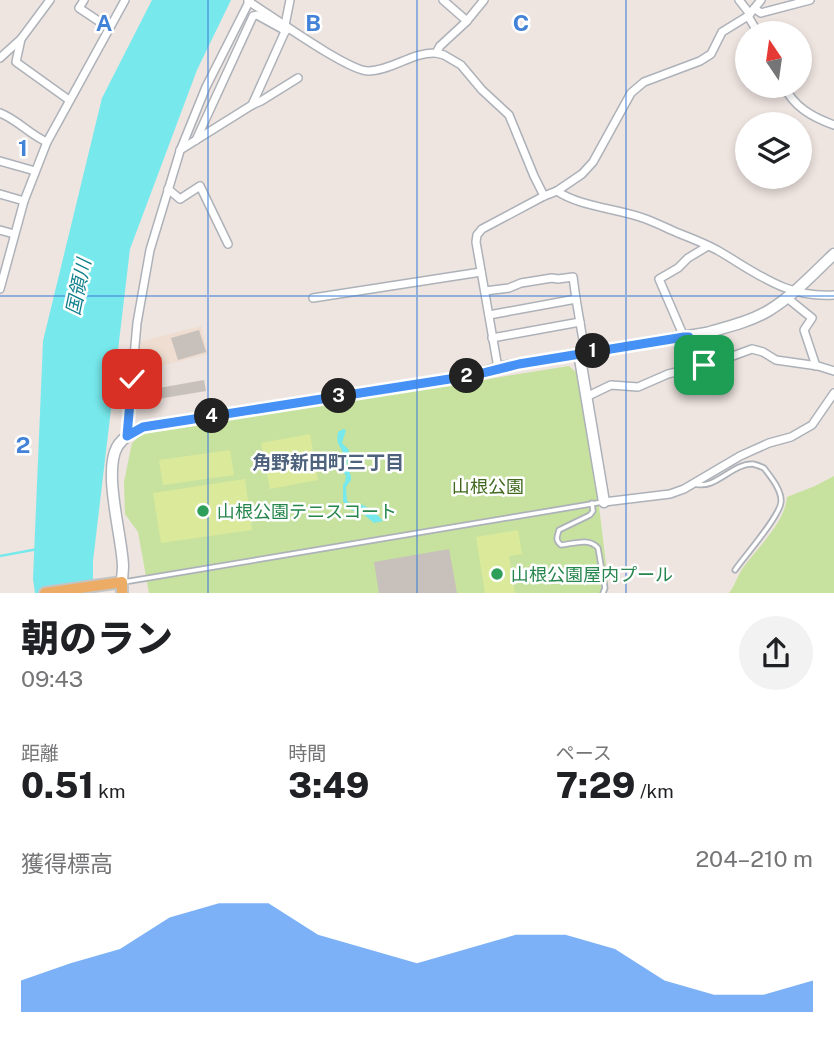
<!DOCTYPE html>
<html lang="ja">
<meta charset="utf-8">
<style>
:root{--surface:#fff;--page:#f2f2f2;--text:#202124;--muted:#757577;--accent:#4691f5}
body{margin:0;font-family:"Public Sans","Noto Sans JP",sans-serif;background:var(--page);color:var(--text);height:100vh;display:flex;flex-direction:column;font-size:26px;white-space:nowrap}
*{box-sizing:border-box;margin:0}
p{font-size:23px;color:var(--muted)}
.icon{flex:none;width:38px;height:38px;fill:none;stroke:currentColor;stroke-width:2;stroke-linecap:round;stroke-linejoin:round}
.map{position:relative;height:593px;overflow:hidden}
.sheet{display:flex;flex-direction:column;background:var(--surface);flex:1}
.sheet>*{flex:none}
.needle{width:46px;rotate:347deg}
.fabs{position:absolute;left:735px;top:21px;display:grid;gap:14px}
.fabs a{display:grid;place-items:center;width:77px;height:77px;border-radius:50%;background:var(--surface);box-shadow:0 4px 10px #0003;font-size:35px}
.pin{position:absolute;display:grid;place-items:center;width:60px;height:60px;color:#fff;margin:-30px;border-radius:14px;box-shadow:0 4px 10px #0006}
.km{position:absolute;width:35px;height:35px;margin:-18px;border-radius:50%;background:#222;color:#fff;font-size:19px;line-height:35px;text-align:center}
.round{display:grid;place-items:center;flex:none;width:74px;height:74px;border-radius:37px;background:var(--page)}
.headline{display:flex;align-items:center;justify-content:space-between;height:119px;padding:0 21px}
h1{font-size:38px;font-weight:800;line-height:52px}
.stats{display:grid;grid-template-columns:repeat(3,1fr);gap:10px;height:119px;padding:7px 21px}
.stats div{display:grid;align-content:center}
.stats b{font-size:35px;font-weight:800}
.stats small{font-size:19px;font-weight:400}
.stats p{font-size:19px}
.chart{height:196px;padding:14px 21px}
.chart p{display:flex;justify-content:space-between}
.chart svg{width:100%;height:126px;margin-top:7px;fill:var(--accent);opacity:.7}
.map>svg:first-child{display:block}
.education{fill:#eeddd0}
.green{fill:#c6e29e}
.pitch{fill:#dbe99b}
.water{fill:#77e9ec}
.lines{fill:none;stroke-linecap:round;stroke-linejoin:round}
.stream{stroke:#77e9ec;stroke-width:2.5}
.building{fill:#c7c0bb}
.lane-casing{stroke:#adb2b9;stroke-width:7}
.street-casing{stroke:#adb2b9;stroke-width:10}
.secondary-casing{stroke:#adb2b9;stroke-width:13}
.primary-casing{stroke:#c4c4c4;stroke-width:14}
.lane{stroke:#fff;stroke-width:3.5}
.street{stroke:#fff;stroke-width:7}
.secondary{stroke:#fff;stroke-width:10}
.primary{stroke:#edac65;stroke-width:10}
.route-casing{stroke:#fff;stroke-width:14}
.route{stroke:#4691f5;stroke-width:9}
.grid{fill:none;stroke:#4282d7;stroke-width:2;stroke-opacity:0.55}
.leisure-dot{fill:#2e9e5b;stroke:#fff;stroke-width:2.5}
.labels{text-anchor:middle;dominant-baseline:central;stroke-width:5;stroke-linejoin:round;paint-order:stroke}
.park-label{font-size:18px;fill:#40691d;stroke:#fff}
.leisure-label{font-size:18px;fill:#27864d;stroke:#fff;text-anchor:start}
.water-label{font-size:19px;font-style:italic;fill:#12828e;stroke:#fff}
.neighbourhood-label{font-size:19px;font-weight:bold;fill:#4e627d;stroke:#fff}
.grid-label{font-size:23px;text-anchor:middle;font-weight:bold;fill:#4282d7;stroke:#fff;stroke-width:5;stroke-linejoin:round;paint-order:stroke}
</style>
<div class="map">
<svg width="834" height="593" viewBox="0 0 834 593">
<rect width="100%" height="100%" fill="#eee4e0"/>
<!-- education -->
<path class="education" d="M201,326l7,28 -71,18 1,-7h-3l4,-23z"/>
<!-- green -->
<g class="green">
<path d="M569,366l9,8 21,132 9,75 -1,12h-458l-11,-61 -13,-18 -1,-32 8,-39 10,-9z"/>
<path d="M834,476v117h-105c6,-7 8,-17 14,-25 14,-20 42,-45 44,-71l28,-11z"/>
</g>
<!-- pitch -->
<g class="pitch">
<path d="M310,434l8,46 -48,9 -9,-46z"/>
<path d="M230,450l4,25 -71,10 -4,-25z"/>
<path d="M245,479l7,51 -91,13 -8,-50z"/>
<path d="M518,530l4,24 -13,2 6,37h-30l-9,-56z"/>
</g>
<!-- water -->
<g class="water">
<path d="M152,0h79l-34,70 -67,179 -37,312v32h-58l-2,-14 10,-238 59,-243z"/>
<path d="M343,429l3,1 -4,13 7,7 -2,15 4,11v4l-5,7 1,14 3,2c14,-1 24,8 33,18l-9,2 -12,-10 -11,-3 1,-3 -9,-5v-17l2,-3 1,-6 -7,-10 4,-13c-4,-11 -7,-7 -5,-21z"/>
</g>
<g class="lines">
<!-- stream -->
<path class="stream" d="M0,556l38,-7"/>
</g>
<!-- building -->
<g class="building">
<path d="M199,330l7,22 -28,8 -7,-22z"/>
<path d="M204,380l2,11 -60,10 -2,-9 4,-2z"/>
<path d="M449,549l8,44h-78l-5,-31z"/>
</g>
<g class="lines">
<!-- lane casing -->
<g class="lane-casing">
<g id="lane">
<path d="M695,484c21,6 37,-21 58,-20 4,1 7,2 11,4 6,8 18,22 17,34 -1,14 -37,55 -46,68"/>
<path d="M592,503l1,8 -3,4 -31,15c-2,7 -4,10 2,15 12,-1 28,-8 37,3l7,40 -2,5"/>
<path d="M124,582l479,-80"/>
</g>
</g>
<!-- street casing -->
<g class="street-casing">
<g id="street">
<path d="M84,0l-5,8 30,20"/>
<path d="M443,0l24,21"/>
<path d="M739,0l11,14"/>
<path d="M248,1c21,13 101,71 121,70 24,-1 43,-19 67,-18l4,-7 26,-24 18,-22"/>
<path d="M755,9l6,4 49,-13"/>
<path d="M748,16l10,17"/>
<path d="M285,25l5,-25"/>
<path d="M21,39l-5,23 53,38"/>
<path d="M436,53l8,2 17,10 21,25 27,25 25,61 10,20"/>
<path d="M0,58l21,-19 29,-39"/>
<path d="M784,86c10,21 28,31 50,39"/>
<path d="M252,105l9,-4 37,-23"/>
<path d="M0,113c18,7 30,22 47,29"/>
<path d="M196,140l57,-124 4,-1 29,16"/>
<path d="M180,150l72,-45 35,-78"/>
<path d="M0,161l35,10"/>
<path d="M168,189l12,10 20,-13 28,58"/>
<path d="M557,191l25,-17 11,-12 38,-69 13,-11 56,-21 11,-7 11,-22 26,-16 13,-16"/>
<path d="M0,194l24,7"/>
<path d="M0,230l14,4"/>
<path d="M0,289l24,-88 23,-59 78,-142"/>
<path d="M485,291l24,-3 12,-5 31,-5 6,1 15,-2 3,22"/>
<path d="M786,297l26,21 -8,12 12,36"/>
<path d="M313,298l168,-26"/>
<path d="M489,315l87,-16 9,53"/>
<path d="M684,337l-25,-58 19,-11 10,-10 20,-12"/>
<path d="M492,338l88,-16"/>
<path d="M704,365h4l44,-16 11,3 13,8 42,6 16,5"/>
<path d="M498,368l-22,-126 1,-7 5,-6 62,-33 13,-5c21,15 61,18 86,27 12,4 23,10 35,15 13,5 26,10 39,17 40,23 68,48 117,45"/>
<path d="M586,397l25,-12 27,2 30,-13 36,-9 -15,-28"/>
<path d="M127,436l10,-113 13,-73 30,-99 26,-64 44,-87"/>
<path d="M604,502l66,-8 14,-5 56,-33 29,-13 22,-6 21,-12 22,-32"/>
</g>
</g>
<!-- secondary casing -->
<g class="secondary-casing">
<g id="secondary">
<path d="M579,353l25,149"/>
<path d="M122,582c0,-5 1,-11 1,-16 -1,-30 -20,-93 -6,-119 6,-10 16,-15 26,-20l332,-52 23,-7 21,-4 187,-31c21,-6 43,-11 62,-22 25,-15 45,-37 66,-57"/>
</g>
</g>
<!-- primary casing -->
<g class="primary-casing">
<path id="primary" d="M45,593l77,-11v11"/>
</g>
<!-- lane -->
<use href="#lane" class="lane"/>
<!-- street -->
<use href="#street" class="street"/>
<!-- secondary -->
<use href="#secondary" class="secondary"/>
<!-- primary -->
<use href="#primary" class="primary"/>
</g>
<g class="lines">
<!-- route casing -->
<g class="route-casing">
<path id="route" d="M132,379l-5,57 16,-9 332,-52 44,-11 165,-27h5l15,28"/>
</g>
<!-- route -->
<use href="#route" class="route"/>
</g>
<!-- grid -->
<path class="grid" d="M208,0v593M417,0v593M626,0v593M0,296h834"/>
<!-- markers -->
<g class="leisure-dot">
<circle cx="203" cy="511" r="7"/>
<circle cx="497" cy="574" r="7"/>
</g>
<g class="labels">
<!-- park labels -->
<g class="park-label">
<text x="488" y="486">山根公園</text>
</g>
<!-- leisure labels -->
<g class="leisure-label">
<text x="217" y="511">山根公園テニスコート</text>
<text x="511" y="574">山根公園屋内プール</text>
</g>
<!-- water labels -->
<g class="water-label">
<text transform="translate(78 287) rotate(-78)">国領川</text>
</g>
<!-- neighbourhood labels -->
<g class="neighbourhood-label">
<text x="328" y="462">角野新田町三丁目</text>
</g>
</g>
<g class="grid-label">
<text x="104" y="31">A</text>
<text x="313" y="31">B</text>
<text x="521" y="31">C</text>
<text x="23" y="156">1</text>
<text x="23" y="453">2</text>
</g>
</svg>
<div class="fabs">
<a><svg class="needle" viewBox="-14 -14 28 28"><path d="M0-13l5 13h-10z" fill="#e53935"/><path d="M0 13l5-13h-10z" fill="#757577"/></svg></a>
<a><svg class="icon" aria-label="layers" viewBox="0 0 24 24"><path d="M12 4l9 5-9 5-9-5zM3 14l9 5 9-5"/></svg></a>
</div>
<div class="pin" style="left:704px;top:365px;background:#1e9e55"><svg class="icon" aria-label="arrive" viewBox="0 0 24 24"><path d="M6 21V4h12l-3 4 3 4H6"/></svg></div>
<div class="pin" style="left:132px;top:379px;background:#d93025"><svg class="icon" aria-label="check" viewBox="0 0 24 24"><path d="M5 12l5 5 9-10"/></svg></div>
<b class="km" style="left:593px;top:351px">1</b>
<b class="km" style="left:467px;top:376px">2</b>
<b class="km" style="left:339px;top:396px">3</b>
<b class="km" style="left:212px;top:416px">4</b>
</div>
<section class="sheet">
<div class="headline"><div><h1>朝のラン</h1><p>09:43</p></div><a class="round"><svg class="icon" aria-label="share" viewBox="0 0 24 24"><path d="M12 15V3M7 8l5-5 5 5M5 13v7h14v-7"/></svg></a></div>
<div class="stats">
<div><p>距離</p><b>0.51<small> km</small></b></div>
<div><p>時間</p><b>3:49</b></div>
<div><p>ペース</p><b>7:29<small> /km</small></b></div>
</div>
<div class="chart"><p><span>獲得標高</span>204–210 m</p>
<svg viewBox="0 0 160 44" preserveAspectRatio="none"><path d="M0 44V33L10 27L20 22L30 11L40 6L50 6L60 17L70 22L80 27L90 22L100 17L110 17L120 22L130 33L140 38L150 38L160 33V44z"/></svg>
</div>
</section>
